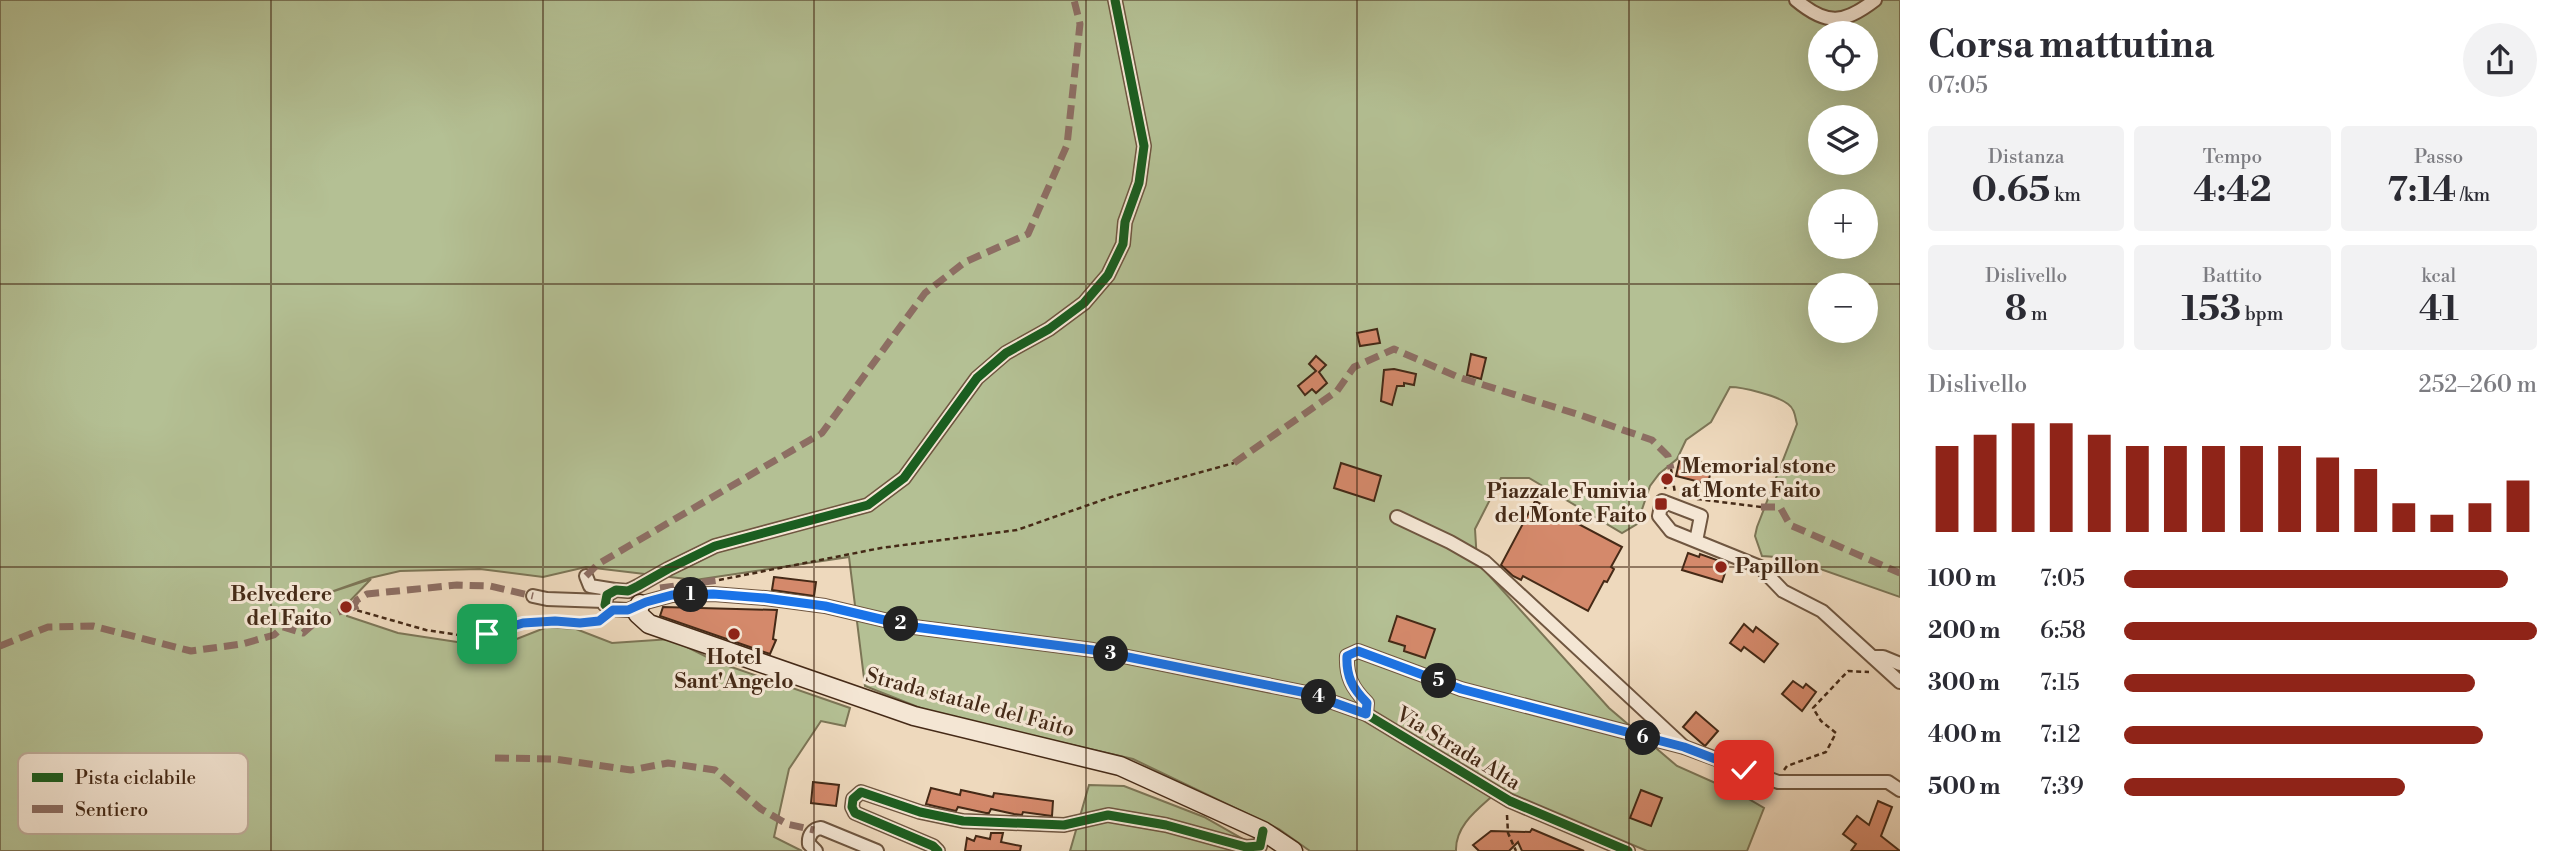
<!DOCTYPE html>
<html lang="it">
<meta charset="utf-8">
<style>
:root{--surface:#fff;--page:#f2f2f3;--text:#2b2b33;--muted:#7c7c81;--accent:#8f2418}
body{margin:0;font-family:"Libre Bodoni",serif;background:var(--page);color:var(--text);height:100vh;display:flex;flex-direction:column;font-size:26px;white-space:nowrap}
*{box-sizing:border-box;margin:0}
p{font-size:23px;color:var(--muted)}
.icon{flex:none;width:38px;height:38px;fill:none;stroke:currentColor;stroke-width:2;stroke-linecap:round;stroke-linejoin:round}
.map{position:relative;flex:1;overflow:hidden}
.side{display:flex;flex-direction:column;background:var(--surface);width:665px}
.side>*{flex:none}
.fabs{position:absolute;left:1808px;top:21px;display:grid;gap:14px}
.fabs a{display:grid;place-items:center;width:70px;height:70px;border-radius:50%;background:var(--surface);box-shadow:0 7px 28px #0002;font-size:35px}
.pin{position:absolute;display:grid;place-items:center;width:60px;height:60px;color:#fff;margin:-30px;border-radius:14px;box-shadow:0 4px 10px #0006}
.km{position:absolute;width:35px;height:35px;margin:-18px;border-radius:50%;background:#222;color:#fff;font-size:19px;line-height:35px;text-align:center}
.round{display:grid;place-items:center;flex:none;width:74px;height:74px;border-radius:37px;background:var(--page)}
.summary{display:flex;align-items:center;justify-content:space-between;height:119px;padding:0 28px}
h1{font-size:38px;font-weight:800;line-height:52px}
.metrics{display:grid;grid-template-columns:repeat(3,1fr);gap:10px;height:119px;padding:7px 28px}
.metrics div{display:grid;align-content:center;border-radius:7px;background:var(--page);text-align:center}
.metrics b{font-size:35px;font-weight:800}
.metrics small{font-size:19px;font-weight:400}
.metrics p{font-size:19px}
.chart{height:196px;padding:14px 28px}
.chart p{display:flex;justify-content:space-between}
.chart svg{width:100%;height:126px;margin-top:7px;stroke:var(--accent);stroke-width:6}
ul{padding:0 28px;list-style:none;font-size:23px}
li{display:grid;grid-template-columns:112px 84px 1fr;align-items:center;height:52px}
li i{height:18px;border-radius:9px;background:var(--accent)}
main{display:flex;flex:1;min-height:0}
.map>svg:first-child{display:block}
.green{fill:#b4c094;stroke:#7c7556;stroke-width:2;fill-rule:evenodd}
.building{fill:#d4896b;stroke:#452a17;stroke-width:2}
.lines{fill:none;stroke-linecap:round;stroke-linejoin:round}
.street-casing{stroke:#6f5640;stroke-width:16}
.secondary-casing{stroke:#452a17;stroke-width:21}
.path{stroke:#452a17;stroke-width:2.5;stroke-dasharray:5 3.5;stroke-linecap:butt}
.street{stroke:#f4e6d4;stroke-width:12}
.secondary{stroke:#f4e6d4;stroke-width:18}
.quiet{stroke:#8d6e63;stroke-width:7;stroke-dasharray:14 7;stroke-linecap:butt}
.cycleway-casing{stroke:#f4e6d4;stroke-width:13}
.cycleway{stroke:#1b5e20;stroke-width:9}
.route-casing{stroke:#fff;stroke-width:14}
.route{stroke:#1a73e8;stroke-width:9}
.grid{fill:none;stroke:#452a17;stroke-width:2;stroke-opacity:0.55}
.poi-dot{fill:#8f2418;stroke:#f4e6d4;stroke-width:2.5}
.labels{text-anchor:middle;dominant-baseline:central;stroke-width:6;stroke-linejoin:round;paint-order:stroke}
.poi-label{font-size:21px;font-weight:bold;fill:#452a17;stroke:#f4e6d4;text-anchor:start}
.street-label{font-size:21px;fill:#452a17;stroke:#f4e6d4}
.key{fill:#f4e6d4;stroke:#c0ae9b;stroke-width:2}
.key-label{font-size:19px;fill:#452a17}
</style>
<main>
<div class="map">
<svg width="1900" height="851" viewBox="0 0 1900 851">
<rect width="100%" height="100%" fill="#eed9bd"/>
<filter id="stains"><feTurbulence type="fractalNoise" baseFrequency=".00286" numOctaves="4"/><feColorMatrix values="0 0 0 0 .2 0 0 0 0 .09 0 0 0 0 .02 0 0 0 .5 -.17"/></filter>
<radialGradient id="worn" r=".72"><stop offset=".6" stop-color="#630" stop-opacity="0"/><stop offset="1" stop-color="#630" stop-opacity=".3"/></radialGradient>
<!-- green -->
<g class="green">
<path d="M0,0h1900v597l-111,-39 -27,-2 -7,-20 2,-9 40,-103c-2,-7 -2,-15 -9,-20 -10,-8 -45,-17 -58,-17l-19,35 -25,18 -9,19 -18,15 -9,12 -13,38 -15,9 -93,-55h-28l-26,51 2,33 132,146 68,58 63,28 24,14 -17,43h-100l-144,-61 -5,1c-18,17 -43,33 -42,60h-146l-31,-22 -146,-70 -200,-46 -68,-27 -16,-129 -154,23 -109,-13 -43,10 -63,-8 -80,2 -30,7 -42,15 43,-14 -23,24 -1,13 51,17 92,14 9,-1 48,-19 29,2 36,14 59,-4 46,23 133,46 -5,18 -24,-5 -32,48 -15,68 28,14h-802zM1820,33h46v46h-46zM1820,117h46v46h-46zM1820,201h46v46h-46zM1820,285h46v46h-46z"/>
<path d="M1089,785l35,1 80,31 60,34h-194z"/>
</g>
<!-- building -->
<g class="building">
<path d="M1377,329l3,14 -20,3 -3,-13z"/>
<path d="M1471,354l15,4 -5,21 -14,-4z"/>
<path d="M1316,356l10,9 -7,7 8,11 -11,10 -4,-4 -7,6 -7,-9 18,-15 -7,-7z"/>
<path d="M1394,369l22,5 -2,11 -10,-2v3h-7l-5,19 -11,-4 3,-31z"/>
<path d="M1680,458l32,7 -4,19 -32,-8z"/>
<path d="M1341,463l40,13 -7,25 -40,-13z"/>
<path d="M1535,501l87,46 -11,20 3,2 -7,13 -3,-1 -16,30 -65,-35 -2,4 -8,-4 -12,-11z"/>
<path d="M1688,553l11,4 1,-3 28,10 -6,18 -40,-12z"/>
<path d="M774,577l42,5 -2,14 -42,-6z"/>
<path d="M663,607l114,3 -4,29 3,1 -6,14 -110,-38z"/>
<path d="M1397,616l38,13 -10,29 -21,-7 1,-5 -16,-5z"/>
<path d="M1744,624l9,8 3,-5 22,17 -14,18 -20,-15 -3,4 -11,-8z"/>
<path d="M1793,681l10,7 3,-4 10,8 -14,19 -20,-17z"/>
<path d="M1696,712l22,19 -13,15 -22,-19z"/>
<path d="M813,782l26,3 -3,21 -25,-3z"/>
<path d="M931,788l29,7 1,-5 32,7 1,-4 59,8 -1,15 -29,-4 -1,3 -8,-1 -23,-5 -2,4h-3l-28,-6 -2,4 -22,-5 -8,-2z"/>
<path d="M1641,790l21,8 -11,28 -21,-8z"/>
<path d="M1878,801l14,6 -11,29 19,15h-49l5,-7 -13,-10 14,-18 12,9z"/>
<path d="M1532,829l52,22h-62l-4,-9 -9,9h-30l-6,-6 18,-14 39,1z"/>
<path d="M991,833h12l-2,9 20,4 -1,5h-55l2,-13 7,3 2,-5 14,3z"/>
</g>
<g class="lines">
<!-- street casing -->
<g class="street-casing">
<g id="street">
<path d="M1115,0l29,146 -5,37 -14,39 -2,22 -15,31 -24,28 -35,26 -43,24 -29,25 -73,100 -36,27 -153,41 -47,23 -30,17 -10,5 -12,-1 -9,5 -2,10 5,4 18,1 18,-8 26,-7 41,-1 52,4 60,8 89,21 179,23 214,43 59,21 144,87 118,50"/>
<path d="M1796,0c31,26 48,24 79,0"/>
<path d="M1397,517l53,25 35,20 199,185"/>
<path d="M1696,541l5,-25 -39,-15 -3,15 12,15 89,36 23,24 39,20 78,71"/>
<path d="M586,576l4,10 25,4"/>
<path d="M533,596l14,3 57,2"/>
<path d="M1873,657h10l17,7"/>
<path d="M1366,714l1,-11c-15,-15 -21,-27 -20,-47l11,-5 103,38 223,58 94,35h110l12,8"/>
<path d="M816,851l-7,-7c-1,-9 4,-15 12,-16l56,23"/>
<path d="M938,851l-5,-5 -78,-33 -3,-6 1,-8 8,-7 59,20 43,9 101,4 44,-10 58,10 80,22 14,-1 3,-15"/>
</g>
</g>
<!-- secondary casing -->
<g class="secondary-casing">
<path id="secondary" d="M640,604l-2,10 11,10 265,92 206,50 143,65 30,20"/>
</g>
<!-- path -->
<g class="path">
<path d="M1671,469l4,24"/>
<path d="M1665,489l5,-17"/>
<path d="M1697,499l64,8"/>
<path d="M719,580l162,-32 136,-18 97,-34 120,-33"/>
<path d="M349,608l77,22 39,6 22,-2 36,-11 32,-2 25,2 22,-5"/>
<path d="M1784,770l3,-4 39,-14 10,-19 -15,-12 -8,-13 35,-37 21,1"/>
<path d="M1507,815l1,18 8,18"/>
</g>
<!-- street -->
<use href="#street" class="street"/>
<!-- secondary -->
<use href="#secondary" class="secondary"/>
<!-- quiet -->
<g class="quiet">
<path d="M1234,463l103,-72 17,-24 40,-18 64,28 122,38 72,25 16,16 3,13"/>
<path d="M1761,507h19l10,18 110,48"/>
<path d="M586,576l12,-12 224,-131 103,-140 40,-31 63,-28 39,-89 13,-121 -6,-24"/>
<path d="M660,588l59,-8"/>
<path d="M356,610l-2,-5 3,-5 10,-6 90,-9 33,1 43,10"/>
<path d="M0,646l48,-19 45,-1 98,25 51,-7 32,-9 9,-8 20,6 15,-13 31,-12"/>
<path d="M495,758l60,1 76,11 37,-7 47,7 46,39 26,15 27,6"/>
</g>
<!-- cycleway casing -->
<g class="cycleway-casing">
<g id="cycleway">
<path d="M1115,0l29,146 -5,37 -14,39 -2,22 -15,31 -24,28 -35,26 -43,24 -29,25 -73,100 -36,27 -153,41 -47,23 -30,17 -10,5 -12,-1 -9,5 -2,10 5,4 18,1 18,-8 26,-7 41,-1 52,4 60,8 89,21 179,23 214,43 59,21 144,87 118,50"/>
<path d="M938,851l-5,-5 -78,-33 -3,-6 1,-8 8,-7 59,20 43,9 101,4 44,-10 58,10 80,22 14,-1 3,-15"/>
</g>
</g>
<!-- cycleway -->
<use href="#cycleway" class="cycleway"/>
</g>
<g class="lines">
<!-- route casing -->
<g class="route-casing">
<path id="route" d="M487,634l36,-11 32,-2 25,2 19,-2 14,-11h15l18,-8 26,-7 41,-1 52,4 60,8 89,21 179,23 214,43 59,21 1,-11c-15,-15 -21,-27 -20,-47l11,-5 103,38 223,58 60,23"/>
</g>
<!-- route -->
<use href="#route" class="route"/>
</g>
<!-- grid -->
<path class="grid" d="M271,0v851M543,0v851M814,0v851M1086,0v851M1357,0v851M1629,0v851M0,284h1900M0,567h1900"/>
<!-- markers -->
<g class="poi-dot">
<circle cx="1667" cy="479" r="7"/>
<rect x="1654" y="497" width="14" height="14" rx="3.5"/>
<circle cx="1721" cy="567" r="7"/>
<circle cx="346" cy="607" r="7"/>
<circle cx="734" cy="634" r="7"/>
</g>
<g class="labels">
<!-- poi labels -->
<g class="poi-label">
<text x="1681" y="467">Memorial stone<tspan x="1681" dy="24">at Monte Faito</tspan></text>
<text x="1647" y="492" text-anchor="end">Piazzale Funivia<tspan x="1647" dy="24">del Monte Faito</tspan></text>
<text x="1735" y="567">Papillon</text>
<text x="332" y="595" text-anchor="end">Belvedere<tspan x="332" dy="24">del Faito</tspan></text>
<text x="734" y="658" text-anchor="middle">Hotel<tspan x="734" dy="24">Sant'Angelo</tspan></text>
</g>
<!-- street labels -->
<g class="street-label">
<text transform="translate(970 703) rotate(15)">Strada statale del Faito</text>
<text transform="translate(1458 749) rotate(31)">Via Strada Alta</text>
</g>
</g>
<!-- legend -->
<rect x="18" y="753" width="230" height="81" rx="10" class="key"/>
<rect x="32" y="773" width="31" height="9" fill="#1b5e20"/>
<rect x="32" y="805" width="31" height="8" fill="#8d6e63"/>
<g class="key-label">
<text x="75" y="784">Pista ciclabile</text>
<text x="75" y="816">Sentiero</text>
</g>
<rect width="100%" height="100%" filter="url(#stains)"/>
<rect width="100%" height="100%" fill="url(#worn)"/>
</svg>
<div class="fabs">
<a><svg class="icon" aria-label="locate" viewBox="0 0 24 24"><circle cx="12" cy="12" r="6"/><path d="M12 2v4M12 18v4M2 12h4M18 12h4"/></svg></a>
<a><svg class="icon" aria-label="layers" viewBox="0 0 24 24"><path d="M12 4l9 5-9 5-9-5zM3 14l9 5 9-5"/></svg></a>
<a>+</a>
<a>−</a>
</div>
<div class="pin" style="left:487px;top:634px;background:#1e9e55"><svg class="icon" aria-label="arrive" viewBox="0 0 24 24"><path d="M6 21V4h12l-3 4 3 4H6"/></svg></div>
<div class="pin" style="left:1744px;top:770px;background:#d93025"><svg class="icon" aria-label="check" viewBox="0 0 24 24"><path d="M5 12l5 5 9-10"/></svg></div>
<b class="km" style="left:691px;top:595px">1</b>
<b class="km" style="left:901px;top:624px">2</b>
<b class="km" style="left:1111px;top:654px">3</b>
<b class="km" style="left:1319px;top:697px">4</b>
<b class="km" style="left:1439px;top:681px">5</b>
<b class="km" style="left:1643px;top:738px">6</b>
</div>
<section class="side">
<div class="summary"><div><h1>Corsa mattutina</h1><p>07:05</p></div><a class="round"><svg class="icon" aria-label="share" viewBox="0 0 24 24"><path d="M12 15V3M7 8l5-5 5 5M5 13v7h14v-7"/></svg></a></div>
<div class="metrics">
<div><p>Distanza</p><b>0.65<small> km</small></b></div>
<div><p>Tempo</p><b>4:42</b></div>
<div><p>Passo</p><b>7:14<small> /km</small></b></div>
</div>
<div class="metrics">
<div><p>Dislivello</p><b>8<small> m</small></b></div>
<div><p>Battito</p><b>153<small> bpm</small></b></div>
<div><p>kcal</p><b>41</b></div>
</div>
<div class="chart"><p><span>Dislivello</span>252–260 m</p>
<svg viewBox="0 0 160 44" preserveAspectRatio="none"><path d="M5 44V14M15 44V10M25 44V6M35 44V6M45 44V10M55 44V14M65 44V14M75 44V14M85 44V14M95 44V14M105 44V18M115 44V22M125 44V34M135 44V38M145 44V34M155 44V26"/></svg>
</div>
<ul>
<li><b>100 m</b>7:05<i style="width:93%"></i></li>
<li><b>200 m</b>6:58<i style="width:100%"></i></li>
<li><b>300 m</b>7:15<i style="width:85%"></i></li>
<li><b>400 m</b>7:12<i style="width:87%"></i></li>
<li><b>500 m</b>7:39<i style="width:68%"></i></li>
</ul>
</section>
</main>
